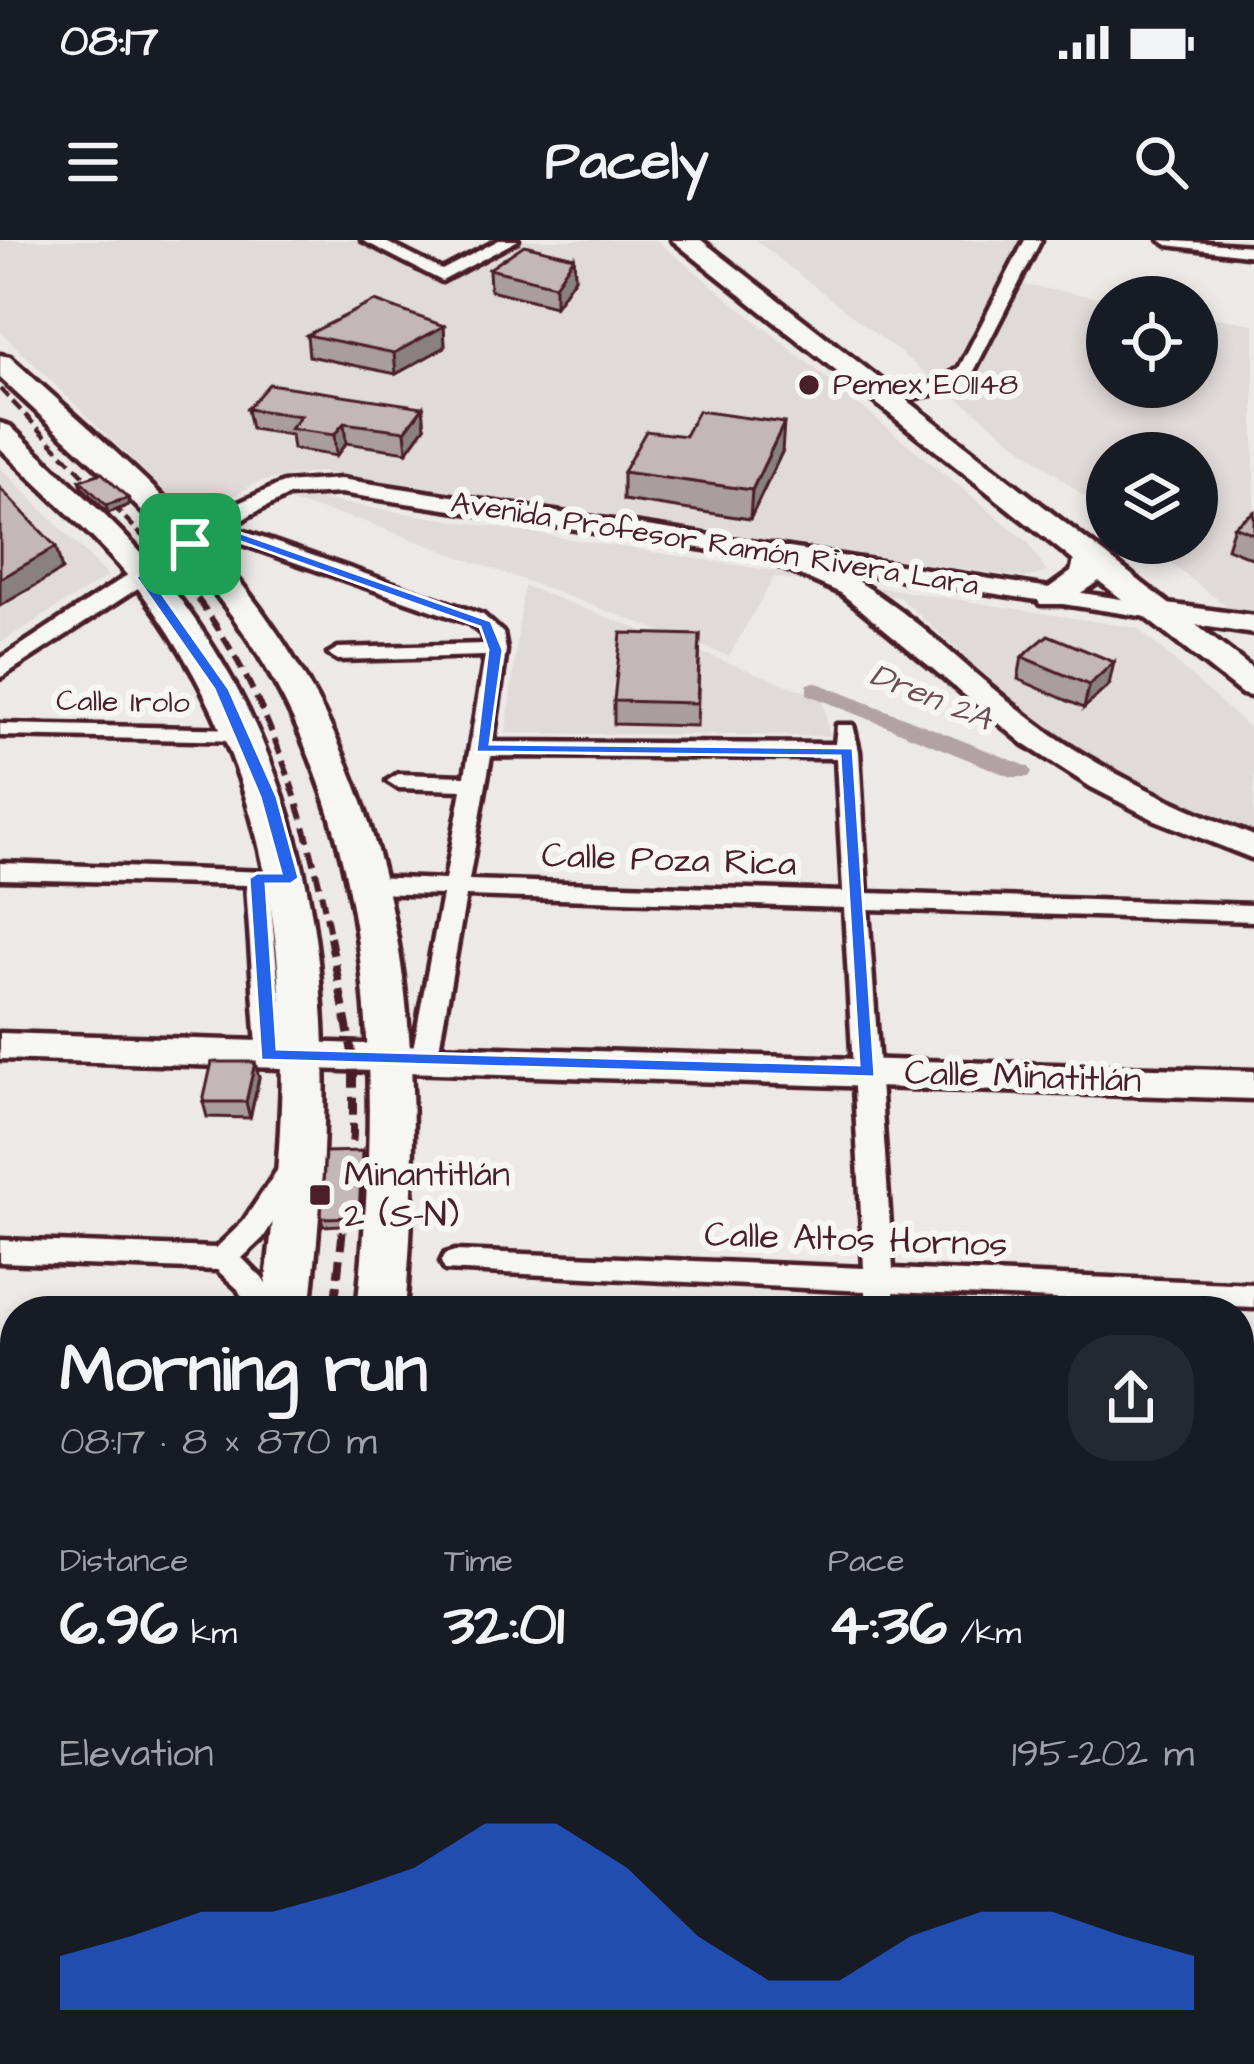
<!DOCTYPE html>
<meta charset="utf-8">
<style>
:root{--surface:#171b24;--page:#242831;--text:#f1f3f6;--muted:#9ea1a6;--accent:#2563eb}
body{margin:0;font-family:"Architects Daughter",sans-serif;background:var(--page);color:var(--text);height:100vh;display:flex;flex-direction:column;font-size:45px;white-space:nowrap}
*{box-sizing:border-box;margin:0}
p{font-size:39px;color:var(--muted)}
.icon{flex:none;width:66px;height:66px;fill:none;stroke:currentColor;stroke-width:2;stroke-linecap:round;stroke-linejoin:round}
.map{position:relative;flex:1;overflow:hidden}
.drawer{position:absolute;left:0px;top:1056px;width:1254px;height:768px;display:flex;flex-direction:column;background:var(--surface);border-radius:48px 48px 0 0;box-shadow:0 6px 18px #0003}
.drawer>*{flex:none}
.controls{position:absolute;left:1086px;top:36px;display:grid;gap:24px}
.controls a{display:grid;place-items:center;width:132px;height:132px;border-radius:50%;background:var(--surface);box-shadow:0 6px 18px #0003;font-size:60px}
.pin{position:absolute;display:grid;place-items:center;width:102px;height:102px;color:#fff;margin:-51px;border-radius:24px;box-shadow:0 6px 18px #0006}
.round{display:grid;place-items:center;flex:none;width:126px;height:126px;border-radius:48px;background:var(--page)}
.head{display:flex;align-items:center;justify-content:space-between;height:204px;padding:0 60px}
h1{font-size:66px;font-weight:700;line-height:90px}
.figures{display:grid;grid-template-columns:repeat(3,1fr);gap:18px;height:204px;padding:12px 60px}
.figures div{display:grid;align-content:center}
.figures b{font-size:60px;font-weight:700}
.figures small{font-size:33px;font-weight:400}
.figures p{font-size:33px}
.chart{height:336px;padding:24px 60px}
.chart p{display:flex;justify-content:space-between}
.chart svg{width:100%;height:216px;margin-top:12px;fill:var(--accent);opacity:.7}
.status{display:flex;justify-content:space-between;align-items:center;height:84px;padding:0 60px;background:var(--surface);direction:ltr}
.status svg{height:33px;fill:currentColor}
header{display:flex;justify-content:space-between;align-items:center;height:156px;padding:0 60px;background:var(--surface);font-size:54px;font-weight:700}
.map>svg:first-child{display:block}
.built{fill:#e0dad8}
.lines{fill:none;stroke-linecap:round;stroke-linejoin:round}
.canal{fill:#b1a2a3;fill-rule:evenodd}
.minor-casing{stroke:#4a1f2b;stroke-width:9}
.tertiary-casing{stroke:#4a1f2b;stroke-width:9}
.secondary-casing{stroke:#4a1f2b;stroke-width:9}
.primary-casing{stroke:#4a1f2b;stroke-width:9}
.minor{fill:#f6f6f2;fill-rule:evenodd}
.tertiary{fill:#f6f6f2;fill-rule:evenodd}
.secondary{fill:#f6f6f2;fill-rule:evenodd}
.primary{fill:#f6f6f2;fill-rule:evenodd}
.rail-far3{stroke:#4a1f2b;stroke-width:4.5;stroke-dasharray:12 6;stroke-linecap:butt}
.rail-far2{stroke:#4a1f2b;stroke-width:6;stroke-dasharray:15 8;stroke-linecap:butt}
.rail-far1{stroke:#4a1f2b;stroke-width:8;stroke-dasharray:18 9;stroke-linecap:butt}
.rail{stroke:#4a1f2b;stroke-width:9;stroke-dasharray:22 12;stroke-linecap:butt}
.wall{fill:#a99d9d;stroke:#4a1f2b;stroke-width:3}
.shaded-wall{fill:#898080;stroke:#4a1f2b;stroke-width:3}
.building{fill:#c4b7b7;stroke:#4a1f2b;stroke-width:3}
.route{fill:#2563eb;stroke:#fff;stroke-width:3;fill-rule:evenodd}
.poi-dot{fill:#4a1f2b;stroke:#f6f6f2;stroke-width:4.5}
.labels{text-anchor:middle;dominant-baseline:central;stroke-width:12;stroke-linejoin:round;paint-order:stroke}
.far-poi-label{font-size:30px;fill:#4a1f2b;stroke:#f6f6f2;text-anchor:start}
.far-street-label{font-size:30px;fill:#4a1f2b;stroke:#f6f6f2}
.far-water-label{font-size:33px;font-style:italic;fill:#6e4d55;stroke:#f6f6f2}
.street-label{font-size:36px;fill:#4a1f2b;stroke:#f6f6f2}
.poi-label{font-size:36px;fill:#4a1f2b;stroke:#f6f6f2;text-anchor:start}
</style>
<div class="status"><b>08:17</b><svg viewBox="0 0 49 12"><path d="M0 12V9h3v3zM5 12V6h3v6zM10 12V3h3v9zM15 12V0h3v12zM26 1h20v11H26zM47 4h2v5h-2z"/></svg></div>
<header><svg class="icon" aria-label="menu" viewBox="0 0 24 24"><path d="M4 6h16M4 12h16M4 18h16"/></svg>Pacely<svg class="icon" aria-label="search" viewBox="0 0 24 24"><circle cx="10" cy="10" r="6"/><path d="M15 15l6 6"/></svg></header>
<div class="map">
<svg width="1254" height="1824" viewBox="0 0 1254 1824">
<rect width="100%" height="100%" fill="#ece9e6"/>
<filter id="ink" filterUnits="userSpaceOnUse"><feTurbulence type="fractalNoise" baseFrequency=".00833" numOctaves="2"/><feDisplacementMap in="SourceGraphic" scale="24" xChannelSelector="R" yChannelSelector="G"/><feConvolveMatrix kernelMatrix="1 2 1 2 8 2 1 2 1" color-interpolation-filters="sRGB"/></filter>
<g filter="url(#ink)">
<!-- built -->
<g class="built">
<path d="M0,0h369l77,37 73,-37h137l372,302 19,31 -23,5 -704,-106 -63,10 -63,38 -194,-189z"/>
<path d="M755,0h275l-14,44 91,15v88h90v-72l57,9v304l-109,-85h52v-90h-90v61z"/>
<path d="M0,227l108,109 -108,67z"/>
<path d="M309,258l828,130 117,104v106l-124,-53 -57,-34 -107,-85 2,-7 -69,-62 -125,-20 -45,79 -363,-134 -74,-20z"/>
<path d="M524,346l298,112 8,38 -324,-3z"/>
</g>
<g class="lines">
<!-- canal -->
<path class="canal" d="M815,442l214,85 3,5 -3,5h-18l-204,-83v-10z"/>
<!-- minor casing -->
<g class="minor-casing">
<g id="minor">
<path d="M362,0h20l60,30 57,-30h19l-76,41z"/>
<path d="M1025,0h16l-69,135 -22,15 -72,15v-8l60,-15 21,-14z"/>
<path d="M1160,0l94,6v10l-86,-11z"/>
<path d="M208,284h14l261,91 20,18 3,17 -13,92 342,2 2,-19h16l6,26 8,142 387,12v16l-386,-12 25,360 361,15v24l-360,-16 2,19h-30l-1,-20 -420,-21 -4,-8 4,-8 10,-3 409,17 -20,-360 -378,-12 -29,164 -13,9 -9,-2 -4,-7 31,-165 -72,-2 -12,-8 12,-8 75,3 17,-90 -64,-2 -11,-7 11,-7 67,2 20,-120 -147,4 -10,-6 10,-6 147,-4 -2,-9 -14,-12 -261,-91zM491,516l345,2 7,134 -374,-12z"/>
<path d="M0,484l244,5 11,6 -11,6 -244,-5z"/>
<path d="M0,623l299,10 4,5 -4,5 -30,2 13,137 -6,40h-18l-12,-177 -246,-6z"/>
<path d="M292,920l10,3 4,7 -43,68 -21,20 21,21 16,32h-30l-11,-22 -21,-19 -217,-8v-22l216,8 27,-26 39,-59z"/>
<path d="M0,1255l15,1v28l-15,-1z"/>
<path d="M1239,1348l15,1v30l-15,-1z"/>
<path d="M0,1591l15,1v36l-15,-1z"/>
<path d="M1239,1752l15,1v38l-15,-1z"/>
<path d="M896,1809h38l1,15h-38z"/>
</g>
</g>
<!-- tertiary casing -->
<g class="tertiary-casing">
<path id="tertiary" d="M341,239l819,126 12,7 -12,7 -819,-126 -53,3 -38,19 -250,163v-19l234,-154 49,-22z"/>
</g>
<!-- secondary casing -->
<g class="secondary-casing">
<g id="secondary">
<path d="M773,305c110,27 185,123 274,186 64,45 135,76 207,105v23l-101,-40 -62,-32 -67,-43 -183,-151 -78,-34 -4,-6z"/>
<path d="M1160,363l94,13v18l-104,-16 -4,-6 4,-6z"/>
<path d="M0,793l1254,38v28l-1254,-40z"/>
</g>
</g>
<!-- primary casing -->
<g class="primary-casing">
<g id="primary">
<path d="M672,0h29l553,430v27l-12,-3 -143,-113 -35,23h-24l-4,-7 35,-25 3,-11z"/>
<path d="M0,115l10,2c80,73 166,143 233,229 169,215 184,463 162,725h-48c26,-246 21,-510 -139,-714 -63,-81 -143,-149 -218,-219z"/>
<path d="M0,183l10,3c59,57 123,110 172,176 158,213 156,458 128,709h-48c33,-246 41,-482 -105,-697 -42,-62 -104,-113 -157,-166z"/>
<path d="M103,1809h64l-4,15h-64z"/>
<path d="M233,1809h64l-3,15h-64z"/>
</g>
</g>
<!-- minor -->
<use href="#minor" class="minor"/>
<!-- tertiary -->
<use href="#tertiary" class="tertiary"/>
<!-- secondary -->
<use href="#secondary" class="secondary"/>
<!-- primary -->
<use href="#primary" class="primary"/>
<!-- rail-far3 -->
<path class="rail-far3" d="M0,149l155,160"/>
<!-- rail-far2 -->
<path class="rail-far2" d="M153,306c104,108 150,250 178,394"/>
<!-- rail-far1 -->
<path class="rail-far1" d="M330,697l23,121v77l-19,176"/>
<!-- rail -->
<path class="rail" d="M185,1824l3,-15"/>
</g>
<!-- wall -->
<g class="wall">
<path d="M574,17l1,20 -20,29 -65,-16 -1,-21z"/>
<path d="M444,86l1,21 -49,27 -87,-18 -2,-21z"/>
<path d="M247,169l178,18 -18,25 -61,-9 -10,13 -43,-7 -2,-14 -40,-6z"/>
<path d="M782,212l-32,67 -127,-19v-28z"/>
<path d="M80,240l49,25 -21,8 -26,-26z"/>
<path d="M1254,272v47l-27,-11 7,-22z"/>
<path d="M700,395l-3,91 -83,-2v-23z"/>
<path d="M1022,417l87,28 -25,23 -66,-29z"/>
<path d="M259,838l-9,40 -43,-1 -4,-15z"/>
<path d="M362,911l-2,73 -37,2 -2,-8z"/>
</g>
<!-- shaded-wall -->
<g class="shaded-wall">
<path d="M574,17l1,20 -20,29v-21z"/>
<path d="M444,86l1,21 -49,27 -2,-21z"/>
<path d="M423,167l2,20 -18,25 -2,-21z"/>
<path d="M344,183l2,20 -10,13 -2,-21z"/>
<path d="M784,183l-2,29 -32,67 2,-29z"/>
<path d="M128,258l1,7 -21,8 -2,-8z"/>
<path d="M56,307l6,23 -62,36v-27z"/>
<path d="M1114,422l-5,23 -25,23 5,-23z"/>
<path d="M255,822l4,16 -9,40 -4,-16z"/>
<path d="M362,911l1,8 -3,65 -1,-7z"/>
</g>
<!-- building -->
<g class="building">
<path d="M524,5l50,12 -19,28 -66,-16z"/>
<path d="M375,61l69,25 -50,27 -87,-18z"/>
<path d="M269,144l154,23 -18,24 -61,-8 -10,12 -44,-6 11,-13 -54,-7z"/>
<path d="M698,171l86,12 -32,67 -129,-18 23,-41 39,5z"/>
<path d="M102,233l26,25 -22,7 -26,-25z"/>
<path d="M0,248l56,59 -56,32z"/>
<path d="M1254,272v22l-20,-8z"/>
<path d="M621,393l79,2 -3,68 -83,-2z"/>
<path d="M1048,395l66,27 -25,23 -67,-28z"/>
<path d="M212,822h43l-9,40h-43z"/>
<path d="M362,911l-3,66 -38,1 4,-66z"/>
</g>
</g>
<!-- route -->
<path class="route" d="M215,284l276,97 12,29 -13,94 363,4 22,329 -614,-17 -12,-182 8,-5h24l-21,-76 -46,-108 -78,-112zM216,293l264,94 8,23 -12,102 364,4 19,309 -582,-16 -11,-165h25l8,-6 -22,-81 -48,-108 -78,-111z"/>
<!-- markers -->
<g class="poi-dot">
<circle cx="809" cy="145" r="12"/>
<rect x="308" y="943" width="24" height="24" rx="6"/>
</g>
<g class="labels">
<!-- far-poi labels -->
<g class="far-poi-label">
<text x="833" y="145">Pemex E01148</text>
</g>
<!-- far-street labels -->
<g class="far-street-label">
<text transform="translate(715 304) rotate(9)">Avenida Profesor Ramón Rivera Lara</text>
<text transform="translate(123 462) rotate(1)">Calle Irolo</text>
</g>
<!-- far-water labels -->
<g class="far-water-label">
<text transform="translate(931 457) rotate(22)">Dren 2A</text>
</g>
<!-- street labels -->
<g class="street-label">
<text transform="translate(669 620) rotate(2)">Calle Poza Rica</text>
<text transform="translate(1023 837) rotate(2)">Calle Minatitlán</text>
<text transform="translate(856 1000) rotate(2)">Calle Altos Hornos</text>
</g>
<!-- poi labels -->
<g class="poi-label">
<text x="344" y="934">Minantitlán<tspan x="344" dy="41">2 (S-N)</tspan></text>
</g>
</g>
</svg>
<div class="controls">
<a><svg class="icon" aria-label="locate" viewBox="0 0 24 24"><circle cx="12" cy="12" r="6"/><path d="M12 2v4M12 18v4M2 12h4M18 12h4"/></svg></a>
<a><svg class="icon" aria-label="layers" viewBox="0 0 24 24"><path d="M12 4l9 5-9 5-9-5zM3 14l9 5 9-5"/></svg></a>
</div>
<div class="pin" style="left:190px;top:304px;background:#1e9e55"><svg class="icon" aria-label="arrive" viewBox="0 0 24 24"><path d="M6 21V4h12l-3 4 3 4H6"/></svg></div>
<section class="drawer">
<div class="head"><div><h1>Morning run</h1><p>08:17 · 8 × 870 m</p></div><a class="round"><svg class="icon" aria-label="share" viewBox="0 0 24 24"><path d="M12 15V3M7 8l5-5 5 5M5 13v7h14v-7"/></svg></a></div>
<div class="figures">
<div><p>Distance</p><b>6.96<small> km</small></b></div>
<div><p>Time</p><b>32:01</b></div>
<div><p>Pace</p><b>4:36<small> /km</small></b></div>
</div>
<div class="chart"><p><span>Elevation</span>195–202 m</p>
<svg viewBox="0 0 160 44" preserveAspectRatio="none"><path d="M0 44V33L10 29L20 24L30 24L40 20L50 15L60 6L70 6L80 15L90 29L100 38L110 38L120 29L130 24L140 24L150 29L160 33V44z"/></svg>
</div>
</section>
</div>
